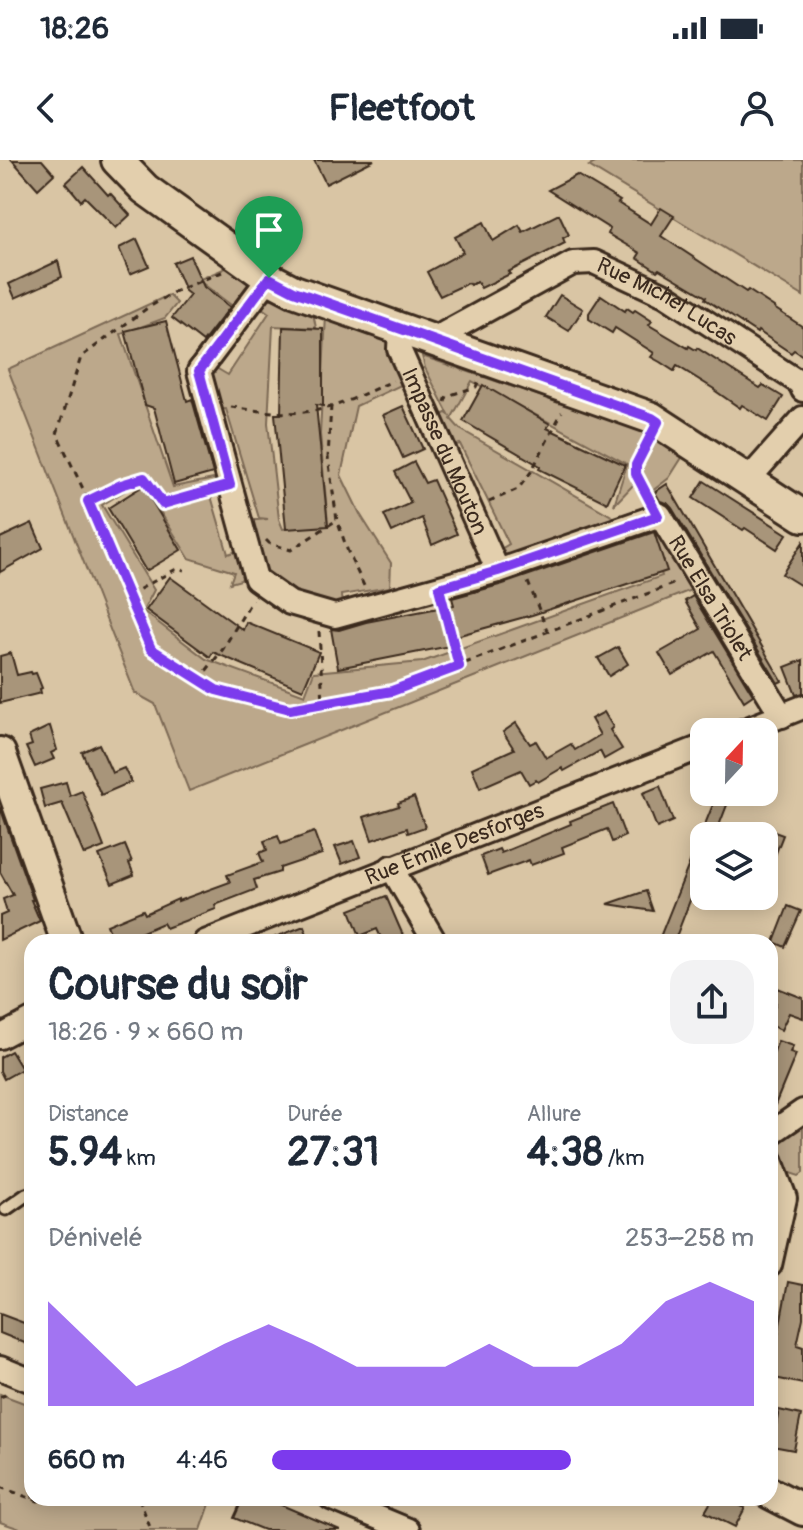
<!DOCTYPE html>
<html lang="fr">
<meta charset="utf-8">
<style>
:root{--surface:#fff;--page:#f2f2f3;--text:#1f2937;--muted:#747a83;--accent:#7c3aed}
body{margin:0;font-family:Pangolin,sans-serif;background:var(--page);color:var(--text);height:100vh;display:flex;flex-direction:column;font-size:30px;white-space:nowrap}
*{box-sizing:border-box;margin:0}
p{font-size:26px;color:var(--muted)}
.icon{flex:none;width:44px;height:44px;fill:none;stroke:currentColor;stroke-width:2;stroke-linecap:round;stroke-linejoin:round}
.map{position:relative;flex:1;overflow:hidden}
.drawer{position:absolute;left:24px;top:774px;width:754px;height:572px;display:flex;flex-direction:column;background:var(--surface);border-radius:24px;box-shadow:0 4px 20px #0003}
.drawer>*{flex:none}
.needle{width:52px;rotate:22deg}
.controls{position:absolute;left:690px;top:558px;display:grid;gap:16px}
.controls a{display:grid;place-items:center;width:88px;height:88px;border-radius:16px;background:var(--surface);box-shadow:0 4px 20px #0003;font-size:40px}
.pin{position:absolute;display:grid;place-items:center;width:68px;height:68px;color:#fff;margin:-82px -34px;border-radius:50% 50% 50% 0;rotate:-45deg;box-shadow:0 0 8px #0007}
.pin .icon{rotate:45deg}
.round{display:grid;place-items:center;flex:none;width:84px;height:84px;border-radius:24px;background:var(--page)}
.headline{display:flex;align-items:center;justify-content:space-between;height:136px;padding:0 24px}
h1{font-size:44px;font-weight:800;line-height:60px}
.figures{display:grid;grid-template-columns:repeat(3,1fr);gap:12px;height:136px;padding:8px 24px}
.figures div{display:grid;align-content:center}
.figures b{font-size:40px;font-weight:800}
.figures small{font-size:22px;font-weight:400}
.figures p{font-size:22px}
.chart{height:224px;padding:16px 24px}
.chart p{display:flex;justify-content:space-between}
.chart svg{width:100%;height:144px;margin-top:8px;fill:var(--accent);opacity:.7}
ul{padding:0 24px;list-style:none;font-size:26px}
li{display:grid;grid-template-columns:128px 96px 1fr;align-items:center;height:60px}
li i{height:20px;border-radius:10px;background:var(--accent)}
.status{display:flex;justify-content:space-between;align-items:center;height:56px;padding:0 40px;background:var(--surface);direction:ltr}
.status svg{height:22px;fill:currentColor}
header{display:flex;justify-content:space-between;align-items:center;height:104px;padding:0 24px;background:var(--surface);font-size:36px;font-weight:800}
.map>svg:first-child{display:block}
.green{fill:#bca88b;stroke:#7c6954;stroke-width:2}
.building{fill:#a8957a;stroke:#3b2a1e;stroke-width:2}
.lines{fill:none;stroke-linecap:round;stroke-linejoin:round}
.lane-casing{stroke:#3b2a1e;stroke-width:17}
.street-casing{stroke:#3b2a1e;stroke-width:28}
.secondary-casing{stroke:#3b2a1e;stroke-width:36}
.path{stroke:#3b2a1e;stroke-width:3;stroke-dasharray:6 6;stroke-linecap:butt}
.lane{stroke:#e3cfad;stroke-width:11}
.street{stroke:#e3cfad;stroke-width:22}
.secondary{stroke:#e3cfad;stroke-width:30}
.route-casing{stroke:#fff;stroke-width:16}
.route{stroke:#7c3aed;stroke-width:10}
.labels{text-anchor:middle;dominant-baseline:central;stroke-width:6;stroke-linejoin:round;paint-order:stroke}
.street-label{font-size:22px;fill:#3b2a1e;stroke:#e3cfad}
</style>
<div class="status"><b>18:26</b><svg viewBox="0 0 49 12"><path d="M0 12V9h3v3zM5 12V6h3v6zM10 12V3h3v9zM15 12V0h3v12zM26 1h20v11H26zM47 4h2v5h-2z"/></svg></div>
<header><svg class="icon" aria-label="back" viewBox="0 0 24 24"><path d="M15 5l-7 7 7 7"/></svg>Fleetfoot<svg class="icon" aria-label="person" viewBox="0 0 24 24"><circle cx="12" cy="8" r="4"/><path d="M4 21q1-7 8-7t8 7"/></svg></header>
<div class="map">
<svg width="803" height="1370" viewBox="0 0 803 1370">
<rect width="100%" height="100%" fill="#d9c5a4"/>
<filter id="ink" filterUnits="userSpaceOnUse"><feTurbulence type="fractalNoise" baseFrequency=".0125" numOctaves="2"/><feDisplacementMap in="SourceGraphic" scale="16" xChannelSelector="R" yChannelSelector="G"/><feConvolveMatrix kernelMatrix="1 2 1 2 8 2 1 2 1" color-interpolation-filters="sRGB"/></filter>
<g filter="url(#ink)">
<!-- green -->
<g class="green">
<path d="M601,0h202v136l-214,-130z"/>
<path d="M235,104l14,15 -2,10 -12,19 -37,-28z"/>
<path d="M169,135l8,8 -12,15 -44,16 52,153 41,-8 6,13 -9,4 17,58 12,-4 4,22 -3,8 -11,3 4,-11 -45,-14 -48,-77 -39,24 52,85 -11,21 63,48 99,36 9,-23 108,-10 240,-86 -16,-45 6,-2 10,3 34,56 -507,203 -34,-87 -20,-11 -127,-324z"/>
<path d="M264,139h21l28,14 3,15 -43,-2 -5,97 11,96 4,10 45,-5 -8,-90 6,-119 61,21v12l14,37 -45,21 -15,69 19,39 31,49 -1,24 -49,8 1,12 -56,-16 -26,-20 -14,-50 22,-2 -9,-1 -33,-109 -13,1 -7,-30 10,-12 12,7 41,-62 -11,-8z"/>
<path d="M422,196l218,74 43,26 -14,22 -22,17 -11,-13 -22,23 13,-41 -155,-83 -21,38 9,10 162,93 -115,34 -8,-6 10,-6 -49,-100 -12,3 -14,-29 12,-5 3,2 -24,-47z"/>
<path d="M799,964l4,2v47l-4,3 -15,-5 -8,-14 5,-20z"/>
<path d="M0,1234l32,12v92h180l-11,32h-178l-23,-8z"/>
</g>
<!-- building -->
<g class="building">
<path d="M12,0h30l12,14 -16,15z"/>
<path d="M314,0h60l-48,24z"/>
<path d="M83,7l25,28 2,-2 20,22 -14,13 -31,-31 -4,4 -15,-18z"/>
<path d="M577,15l43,26 -2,2 33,21 10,-16 13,8 -13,20 85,56 2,-2 26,17v1l29,19v29l-9,-6 -3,3 -33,-22 -1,2 -52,-34 1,-2 -47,-28 -2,2 -20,-13 3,-5 -32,-19 2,-5 -62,-39z"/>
<path d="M559,54l10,21 -6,3 2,5 -57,29 2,2 -29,14 -4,-6 -7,3 -2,-2 -28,13 -4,-7 -9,-17 36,-20 -8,-15 29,-15 9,19 26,-16 4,7z"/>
<path d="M137,79l12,27 -19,8 -11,-26z"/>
<path d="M190,96l14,31 26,20 -27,35 -31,-24 18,-23 -5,-4 -12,-28z"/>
<path d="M58,101l4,16 -47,21 -6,-14z"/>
<path d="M560,135l23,14 -14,22 -23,-14z"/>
<path d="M601,135l24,16 2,-3 6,4 2,-2 17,11 -3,4 39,23 1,-2 7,4 1,-2 63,40 3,-3 20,12 -15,24 -26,-16 -2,3 -26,-18v-1l-37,-23 -3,5 -14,-9 -9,-5 3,-4 -39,-25 -3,5 -23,-14v-6z"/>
<path d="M166,161l21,80 5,-2 21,74 -39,11 -20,-76 -9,-3 -20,-74z"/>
<path d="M283,167l40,2v77l-7,-1 12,121 -42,3 -11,-115h6z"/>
<path d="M483,225l67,39 -3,4 78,37 -18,38 -68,-34 1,-3 -77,-45z"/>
<path d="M403,246l20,43 -20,9 -20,-43z"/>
<path d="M414,302l11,21 8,-3 24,54 -25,11 -10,-27 -30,14 -8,-17 27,-12 -16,-31z"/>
<path d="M704,321l83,53 -10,15 -32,-21 -2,2 -50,-32z"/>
<path d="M667,324l115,197 -4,2 -106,-175 -5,-5 -7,-2 -5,-9z"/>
<path d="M143,326l38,64 -35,21 -38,-63z"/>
<path d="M32,363l11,25 -43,24v-34z"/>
<path d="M654,372l13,39 -135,44 -83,23 1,8 -112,22 -7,-39 8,1 27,-8 88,-17 -2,-7 51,-14z"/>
<path d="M803,382v45l-21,-13z"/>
<path d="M170,417l73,53 3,-8 73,30 -16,38 -90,-38 -3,5 -64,-47z"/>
<path d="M693,436l60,99 -9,6 -30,-50 -42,24 -13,-22 42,-24 -16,-28z"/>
<path d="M618,487l10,17 -19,12 -11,-18z"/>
<path d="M11,493l6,22 14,-3 1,2 4,-1 6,15 -2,1 1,4 -41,10v-47z"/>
<path d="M803,500v33l-7,2 -11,-28z"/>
<path d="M604,552l9,15 -3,3 12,19 -18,10 -4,-8 -36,20 -2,-3 -24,14 -2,-2 -7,4 -8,-14 -41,18 -8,-20 42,-19 -11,-17 13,-9 14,21 6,-3 10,17 25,-14 4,6 25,-15 -9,-16z"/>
<path d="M50,566l7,24 -6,3 3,6 -19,8 -9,-20 6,-2 -3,-9z"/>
<path d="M99,584l13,29 12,-5 7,14 -30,13 -19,-43z"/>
<path d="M66,622l4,14 12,-5 22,56 -20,8 -22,-52 -17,5 -5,-19z"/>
<path d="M660,626l13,35 -16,7 -14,-35z"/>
<path d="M718,632h14l-17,44h-11v28l-30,78h-16z"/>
<path d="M414,637l11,30 -17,6 -1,-5 -35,12 -8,-23 35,-11 -1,-3z"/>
<path d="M613,644l12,32 -13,6 -5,-13 -45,18 2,6 -33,12 -2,-5 -41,15 -7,-19 18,-7 2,4 70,-29 -1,-3z"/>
<path d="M0,647l33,93h-2l9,21 -40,19v-24l7,-3 -4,-14 10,-4 -13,-23z"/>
<path d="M769,670l14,5 -18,46 -1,-38z"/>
<path d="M314,672l8,22 -42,14v4l-26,8 3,9 -42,16 1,4 -50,19 -3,-5 -32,14 4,5h-21l-7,-17 36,-15 2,4 33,-15v2l52,-19 -3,-7 36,-13 -4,-9 8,-3 -3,-9 14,-5 3,8z"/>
<path d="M354,681l6,16 -18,7 -7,-17z"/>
<path d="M125,685l7,17 -3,1 5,12 -22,9 -13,-29z"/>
<path d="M646,731l7,20 -45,-7z"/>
<path d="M386,736l12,28 8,18h-23l-6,-13 -17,7 -10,-26z"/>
<path d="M788,746l13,5 -16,36 -11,-5z"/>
<path d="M304,766l6,16h-45v-1z"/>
<path d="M775,827l28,11v20l-14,-5 -8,17 -11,-5v-6l6,-16 -6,-3z"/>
<path d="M778,881l15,5 -3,6 6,2 -26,63v-55z"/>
<path d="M11,891l11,18 -18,10 -4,-8v-14z"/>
<path d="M788,1122l15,3v33l-6,27 6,2v37l-33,-7z"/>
<path d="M0,1154l32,12v20l-32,-13z"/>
<path d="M779,1250l22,5 -7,35 -22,-4z"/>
<path d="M243,1338h22l75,32h-76l-30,-12z"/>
<path d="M713,1338h13l19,10 -10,19 -30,-15z"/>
</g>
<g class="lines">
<!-- lane casing -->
<g class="lane-casing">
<path id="lane" d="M6,1049l20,-14 6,-2"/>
</g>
<!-- street casing -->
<g class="street-casing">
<g id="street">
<path id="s1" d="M269,118l-70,93 57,208 34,24 45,13 163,-45 162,-56 122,201"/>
<path id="s2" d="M400,169l-1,20 99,222"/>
<path id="s3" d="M438,183l7,-10 128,-70 21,-1 71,33 135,88 3,7"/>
<path d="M748,320l55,-62"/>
<path d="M740,572l63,-25"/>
<path d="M391,707l44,75"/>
<path id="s4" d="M205,782l499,-196"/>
<path d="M0,877l32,-17"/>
<path d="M770,974l33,-23"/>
<path d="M770,998l15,40 -15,67"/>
<path d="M0,1208l32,13"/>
<path d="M331,1338l77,32"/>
</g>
</g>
<!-- secondary casing -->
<g class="secondary-casing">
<g id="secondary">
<path d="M117,0l28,29 124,89 25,13 358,127 151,98"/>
<path d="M0,593l67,189"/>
<path d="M770,1333l33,17"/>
</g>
</g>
<!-- path -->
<g class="path">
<path d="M222,112l-48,20 -28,17 -65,48 -24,77 38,80 56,135 65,41 74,19 102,-18 286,-109"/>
<path d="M445,242l2,-6 29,-9 3,-7"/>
<path d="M331,246l-3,51 9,63 11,32 17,36"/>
<path d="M231,247c28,4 59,9 87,3 26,-5 51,-19 75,-29"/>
<path d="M647,283c-15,28 -13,27 1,55"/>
<path d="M90,340l31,-15 23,-7 19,26 48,-13"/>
<path d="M489,342l29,-13 13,-17 31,-60"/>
<path d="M266,380l3,3 22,7 46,-30"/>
<path d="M528,422l19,48"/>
<path d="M129,435l49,-27 6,2"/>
<path d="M444,448l15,58"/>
<path d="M319,471l4,72"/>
<path d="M199,520l24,-31 29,-49"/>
<path d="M0,1237l5,-2 2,-3"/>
<path d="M0,1327l38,14 27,-3"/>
<path d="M139,1338l12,32"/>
</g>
<!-- lane -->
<use href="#lane" class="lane"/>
<!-- street -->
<use href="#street" class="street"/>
<!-- secondary -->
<use href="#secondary" class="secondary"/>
</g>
</g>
<g class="lines" filter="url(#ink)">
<!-- route casing -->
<g class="route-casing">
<path id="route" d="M269,118l25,13 358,127 6,4 -22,43v9l22,42 -160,55 -59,17 20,78 -67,25 -102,18 -74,-19 -65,-41 -63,-148 33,-16 23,-7 19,26 67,-19 -31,-114z"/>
</g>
<!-- route -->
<use href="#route" class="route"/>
</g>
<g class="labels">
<!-- street labels -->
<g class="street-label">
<text stroke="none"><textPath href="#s3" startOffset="262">Rue Michel Lucas</textPath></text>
<text stroke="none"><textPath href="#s2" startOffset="132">Impasse du Mouton</textPath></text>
<text stroke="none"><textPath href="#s1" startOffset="858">Rue Elsa Triolet</textPath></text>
<text stroke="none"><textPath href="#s4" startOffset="268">Rue Émile Desforges</textPath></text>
</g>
</g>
</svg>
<div class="controls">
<a><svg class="needle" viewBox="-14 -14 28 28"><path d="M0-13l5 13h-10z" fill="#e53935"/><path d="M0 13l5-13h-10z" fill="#747a83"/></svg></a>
<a><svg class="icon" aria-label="layers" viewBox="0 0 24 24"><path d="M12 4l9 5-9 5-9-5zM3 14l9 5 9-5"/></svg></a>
</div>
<div class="pin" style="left:269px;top:118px;background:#1e9e55"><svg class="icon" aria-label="arrive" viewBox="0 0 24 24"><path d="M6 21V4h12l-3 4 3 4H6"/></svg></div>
<section class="drawer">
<div class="headline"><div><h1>Course du soir</h1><p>18:26 · 9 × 660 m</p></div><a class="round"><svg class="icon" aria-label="share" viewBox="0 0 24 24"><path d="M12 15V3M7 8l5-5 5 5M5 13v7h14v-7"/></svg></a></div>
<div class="figures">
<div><p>Distance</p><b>5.94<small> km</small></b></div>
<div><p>Durée</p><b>27:31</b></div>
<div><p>Allure</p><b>4:38<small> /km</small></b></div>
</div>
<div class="chart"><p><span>Dénivelé</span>253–258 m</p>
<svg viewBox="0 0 160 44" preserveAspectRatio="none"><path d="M0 44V12L10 25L20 38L30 32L40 25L50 19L60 25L70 32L80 32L90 32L100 25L110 32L120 32L130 25L140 12L150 6L160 12V44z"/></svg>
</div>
<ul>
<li><b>660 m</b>4:46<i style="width:62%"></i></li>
</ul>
</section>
</div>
